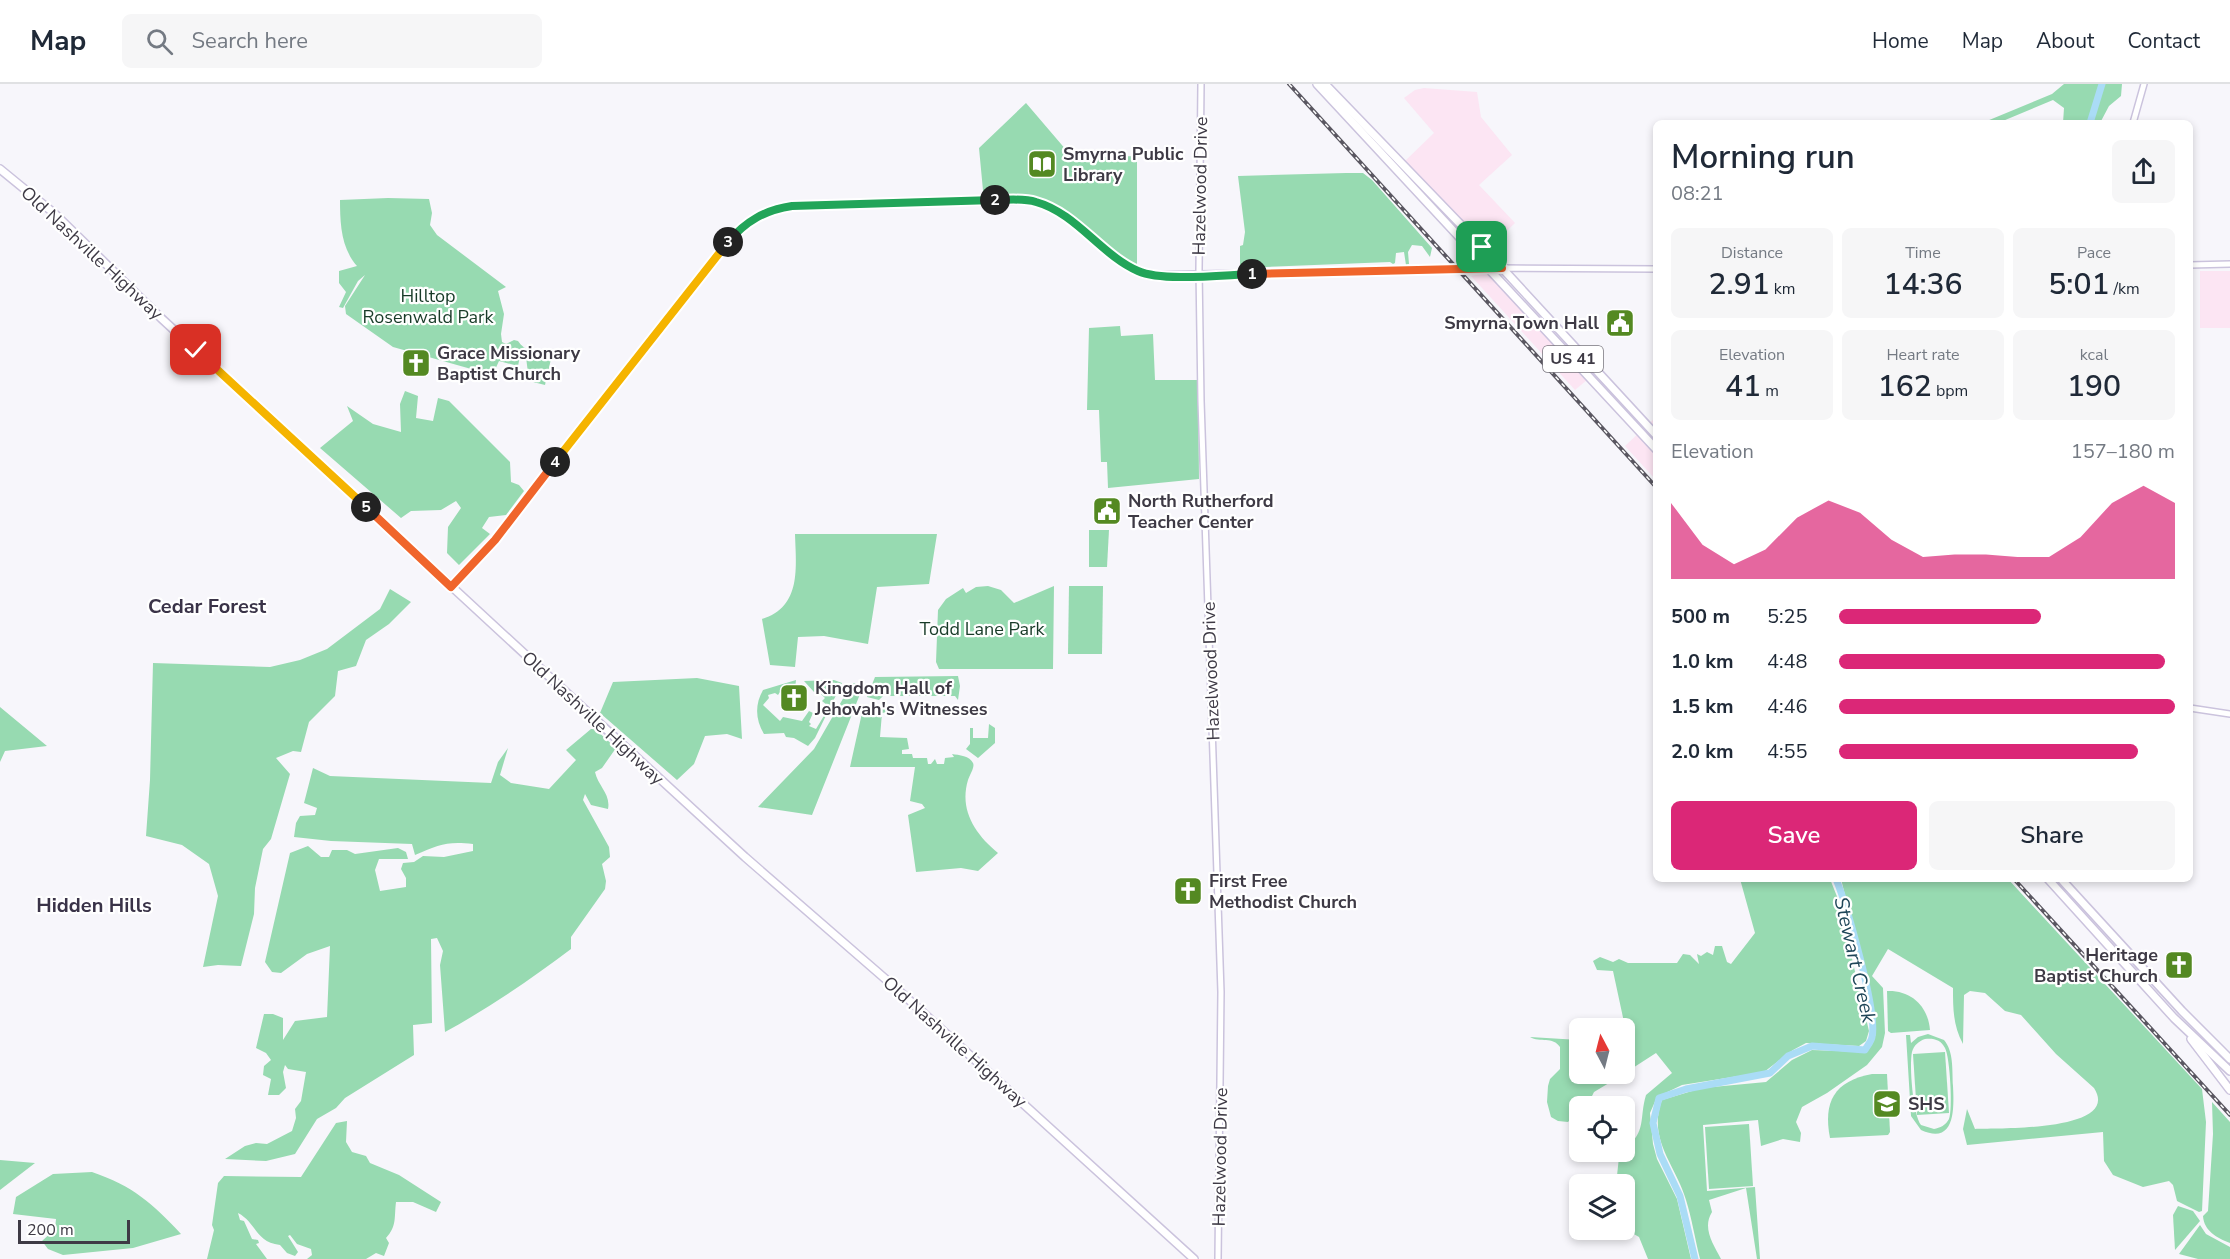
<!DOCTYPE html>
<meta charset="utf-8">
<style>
:root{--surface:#fff;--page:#f6f6f7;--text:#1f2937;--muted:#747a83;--line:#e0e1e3;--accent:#db2777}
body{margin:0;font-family:"Nunito Sans",sans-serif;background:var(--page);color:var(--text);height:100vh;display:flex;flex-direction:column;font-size:22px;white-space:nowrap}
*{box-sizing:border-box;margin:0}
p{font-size:20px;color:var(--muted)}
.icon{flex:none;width:33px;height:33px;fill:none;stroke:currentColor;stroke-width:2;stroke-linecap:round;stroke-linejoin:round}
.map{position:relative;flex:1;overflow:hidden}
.details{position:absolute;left:1653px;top:36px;width:540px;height:762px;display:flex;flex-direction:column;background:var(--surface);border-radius:9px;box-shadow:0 3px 9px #0003}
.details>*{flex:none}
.needle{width:39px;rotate:353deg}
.controls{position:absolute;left:1569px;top:934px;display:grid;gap:12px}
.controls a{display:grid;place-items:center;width:66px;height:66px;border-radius:9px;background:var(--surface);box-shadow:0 3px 9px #0003;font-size:30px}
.scale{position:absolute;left:18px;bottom:15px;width:112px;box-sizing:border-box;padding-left:6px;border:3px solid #3e3a45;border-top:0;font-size:16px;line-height:21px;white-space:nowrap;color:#3e3a45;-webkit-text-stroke:4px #fff;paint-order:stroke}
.pin{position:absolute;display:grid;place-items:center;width:51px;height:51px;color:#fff;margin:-26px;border-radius:12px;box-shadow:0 3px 9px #0006}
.km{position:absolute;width:30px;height:30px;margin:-15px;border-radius:50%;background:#222;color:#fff;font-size:16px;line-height:30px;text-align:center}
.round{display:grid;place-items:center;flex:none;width:63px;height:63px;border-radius:9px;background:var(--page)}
.summary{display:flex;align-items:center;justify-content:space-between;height:102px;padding:0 18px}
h1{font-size:33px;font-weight:600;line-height:45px}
.stats{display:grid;grid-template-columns:repeat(3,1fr);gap:9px;height:102px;padding:6px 18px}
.stats div{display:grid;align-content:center;border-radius:9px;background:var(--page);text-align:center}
.stats b{font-size:30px;font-weight:600}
.stats small{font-size:16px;font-weight:400}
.stats p{font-size:16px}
.chart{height:168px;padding:12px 18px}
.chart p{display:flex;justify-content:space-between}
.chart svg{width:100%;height:108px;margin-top:6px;fill:var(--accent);opacity:.7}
.primary-button{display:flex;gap:12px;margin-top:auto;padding:12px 18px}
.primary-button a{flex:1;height:69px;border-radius:9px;background:var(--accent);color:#fff;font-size:24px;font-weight:600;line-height:69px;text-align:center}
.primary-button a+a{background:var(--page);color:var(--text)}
ul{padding:0 18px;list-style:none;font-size:20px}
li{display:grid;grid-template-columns:96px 72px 1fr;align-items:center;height:45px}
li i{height:15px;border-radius:8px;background:var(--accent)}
header{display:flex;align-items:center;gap:36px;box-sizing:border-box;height:84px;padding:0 30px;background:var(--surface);border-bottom:2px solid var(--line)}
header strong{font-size:28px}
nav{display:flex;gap:33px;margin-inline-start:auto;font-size:21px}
.search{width:420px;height:54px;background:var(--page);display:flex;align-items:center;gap:15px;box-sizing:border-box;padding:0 21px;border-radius:9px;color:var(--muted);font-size:22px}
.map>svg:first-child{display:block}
.commercial{fill:#fce5f3}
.green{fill:#97dab1;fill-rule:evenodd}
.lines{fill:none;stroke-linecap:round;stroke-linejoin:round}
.river{stroke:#aadcf6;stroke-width:7}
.minor-casing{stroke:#cbc3dd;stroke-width:8}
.major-casing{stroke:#cbc3dd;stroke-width:10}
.minor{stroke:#fff;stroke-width:5}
.major{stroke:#fff;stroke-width:7}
.rail-casing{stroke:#5a5761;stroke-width:4}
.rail{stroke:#fff;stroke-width:1.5;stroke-dasharray:4.5;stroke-linecap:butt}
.split-1-casing{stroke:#fff;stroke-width:12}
.split-2-casing{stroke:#fff;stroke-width:12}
.split-3-casing{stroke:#fff;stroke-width:12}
.split-4-casing{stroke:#fff;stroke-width:12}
.split-5-casing{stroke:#fff;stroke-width:12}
.split-6-casing{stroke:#fff;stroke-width:12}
.split-1{stroke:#f0652b;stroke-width:8}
.split-2{stroke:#22a559;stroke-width:8}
.split-3{stroke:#22a559;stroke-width:8}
.split-4{stroke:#f5b400;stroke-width:8}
.split-5{stroke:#f0652b;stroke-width:8}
.split-6{stroke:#f5b400;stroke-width:8}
.labels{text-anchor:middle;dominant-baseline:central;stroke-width:4.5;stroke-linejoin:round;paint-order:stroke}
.shield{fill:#fff;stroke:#78757d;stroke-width:1.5}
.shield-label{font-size:16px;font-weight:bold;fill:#3e3a45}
.poi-label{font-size:18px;font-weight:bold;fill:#3e3a45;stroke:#fff;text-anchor:start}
.street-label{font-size:18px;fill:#3e3a45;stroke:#fff}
.park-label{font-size:18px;fill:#183b28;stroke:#fff}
.neighbourhood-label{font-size:20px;font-weight:bold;fill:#3a3348;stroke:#fff}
.water-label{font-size:20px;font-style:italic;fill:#1f4658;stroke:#fff}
</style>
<header>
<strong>Map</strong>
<div class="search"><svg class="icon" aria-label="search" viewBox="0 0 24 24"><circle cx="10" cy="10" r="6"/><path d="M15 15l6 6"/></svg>Search here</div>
<nav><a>Home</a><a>Map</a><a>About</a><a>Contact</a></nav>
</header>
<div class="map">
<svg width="2230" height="1175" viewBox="0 0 2230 1175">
<rect width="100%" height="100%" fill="#f7f6fb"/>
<!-- commercial -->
<g class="commercial">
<path d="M1424,4l53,4 4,25 31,38 -33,30 36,38 -28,27 -83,-88 30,-29 -30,-35 11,-8z"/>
<rect x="2200" y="187" width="30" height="57"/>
<path d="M1487,189l100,107 -12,10 -104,-114z"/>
<path d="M1656,333v63l-31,-34z"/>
</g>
<!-- green -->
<g class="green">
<path d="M2064,0h58l-1,12 -12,10 -9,17h-37l1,-15 -11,-8 -55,23h-16l70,-29z"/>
<path d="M1026,19l47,55 64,-2v115l-78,-57 -24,-12 -51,-1 -5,-53z"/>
<path d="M1346,89h17l9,7 60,68 -2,9 -8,-11 -10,-1 -4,7 1,12 -3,1 -2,-13 -8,1 -1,10 -2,1 -3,-2 -150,6v-22l3,-1 2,-13 -7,-56z"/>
<path d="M388,114l41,1 3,14 -2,12 7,10 69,52 -8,4 6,23 -3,20 1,8 4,2 8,-4 4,1c6,10 22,14 33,18l-6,26 -16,-4 -3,-24 -6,-1 -2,10 -19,-5 -6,13h-4l-96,-27 -47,-33 -1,-8 20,-31 -7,6 -15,27 -4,-1 7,-15 -7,-9v-12l18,-5c-16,-18 -17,-43 -17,-66z"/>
<path d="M1120,242l1,10 32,-2 2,46h43l1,99 -91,9 -1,-26h-6l-2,-52h-12l2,-82z"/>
<path d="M405,307l13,5 -2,22 17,3 5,-23 11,3 61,61 1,20 8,3 5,6 -18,24 -17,2 -7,11 8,6 -31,31 -12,-12 1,-26 13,-19 -5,-7 -15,9 -30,1 -10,7 -81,-70 33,-27 -6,-15 26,18 28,8 -1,-28z"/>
<path d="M1089,446h20l-2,37h-18z"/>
<path d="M795,450h142l-8,50 -52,3 -9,57 -44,-8 -26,1 -3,30 -25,-2 -8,-46c40,-12 34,-52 33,-85z"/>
<path d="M988,502l13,4 13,13 40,-17 -1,83h-114l-3,-7 2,-52 8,-11 17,-11 3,5 10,-6z"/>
<path d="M1069,502h34l-1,68h-34z"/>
<path d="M390,505l21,13 -22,22 -23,16 -10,26 -18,5 -3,25 -26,26 -8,30 -8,-1 -17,7 14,16 -19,65 -8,10 -8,39 -1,26 -13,52 -23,-1 -15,2 15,-71 -9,-32 -27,-19 -36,-9 4,-56 3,-117 117,4 30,-7 27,-11 53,-40z"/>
<path d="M958,592l2,10 -2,14 -3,-4h-72l-4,4 -12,-3 8,-20z"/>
<path d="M697,594l42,8 3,53 -15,-5 -22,2 -11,28 -17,16 -77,-67 13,-31z"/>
<path d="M796,596l-1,9 -6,-3 -7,3 -4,6 -3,-2 -7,2 1,3 -6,7 17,16 3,-4 19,4 7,-10 4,2 -4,9 2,2 -2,2 7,3 9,-15 2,-9 -5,-4 3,-3 -7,-7 -4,1 -10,-11 30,-1 8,3 -27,55 -7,8 -14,-8 -8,-1 -2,-4 -20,1c-9,-15 -9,-30 -1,-44z"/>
<path d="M852,599l12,1 -52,131 -54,-8 56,-58z"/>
<path d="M864,620l16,3v13l1,-13 7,1v4l-6,1 -2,24 27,1 2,11 -7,1v4h10l1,4h14l1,6h3l4,-5 2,5h7l1,-6 9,-1 -2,-3c7,1 18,2 21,9 2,4 -3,11 -5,17 -9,30 7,54 30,73l-20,18 -17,-3 -45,4 -8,-57 17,-7 -3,-4 -12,-3 5,-34h-65z"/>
<path d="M0,623l47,39 -42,5 -5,11z"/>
<path d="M989,640l6,4v15l-17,15 -12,-9 4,-5v-16h3v10h15z"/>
<path d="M591,645h4l21,19 -14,20 -7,4c3,14 16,22 13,37l-17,-4 -6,-11 -2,6 26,47 1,10 -8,7 4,17 -1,8 -34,48v12c-40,30 -82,59 -126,83l-5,-67 3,-14 -6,-13 -6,1 1,84 -19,2 1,30 -69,43 -9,10 -19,11 -22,35 -29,7 -41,-2 20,-13 11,-3 11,1 25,-13 4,-13 -1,-9 6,-8 5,-29 -18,-3 -3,-4 -2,7 3,16 -7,7h-11l3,-16 -8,-4 1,-9 7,-6 -5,-7 -10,-5 8,-34h9l10,4v22l12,-19 32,-4 3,-71 -23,8 -26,19 -9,-1 -7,-10 25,-109 18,-7 13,11h8l3,-7h15l8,4 43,-6 8,4 2,7h-29l-4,11 5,21 26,-4v-9l-5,-9 2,-6 11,-1 9,-6 21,1 29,-6v-7c-27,-3 -34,1 -58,11l-3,-11 -81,-3 -37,-4 2,-14 4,-7 15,-1 2,-7 -13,-5 9,-35 17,8 161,7 7,-21 10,-14 -8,27 11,8 38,6 27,-29 -10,-10z"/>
<path d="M1740,795h90l8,20 31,132 -3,10 -7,5 -53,-3 -13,7 -29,22 -82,13 -25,12 -7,16 3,31 4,15 20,40 14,60h-43l-9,-22 -14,-8 -1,-44h-8l3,-28 1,-5h4l1,-4c22,-16 14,-30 21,-53l26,-22 -16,-20 -31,20v-37h2l-14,-65 -16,-1 -4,-9 7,-4 13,5 6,-3 9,4h49l6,-9 7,1 9,9 -2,-10 4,2 6,-4 6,3 2,-9h7l5,16 4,2 24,-31z"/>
<path d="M1841,795h167l194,210 4,33 -4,89 -3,1 -22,-11 -4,-16 -4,-4 -26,6 -30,-12 -9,-14 -1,-29 -136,13 -4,-16 4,-20 8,20c22,-1 147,3 119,-41l-38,-34 -35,-39 -16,-4 -20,-18 -15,-2 -6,4 -1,49c-10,-18 -10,-36 -10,-56l-65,-39 -16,27 11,12 2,45 -3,14 -15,18 -40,28 -25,14 -6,15 5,11 -1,9 -17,-3 -22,7 -3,-26 -55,5 4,66 48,-4 5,72h-3l-11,-71 -37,12 3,12c-10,16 1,32 9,47h-21c-5,-20 -8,-40 -14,-59 -10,-35 -39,-60 -24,-100l40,-12 64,-6 26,-22 20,-10 53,2c13,-10 11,-22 10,-37z"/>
<path d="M1887,907c24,-1 41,15 43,39l-39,3 -3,-2z"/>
<path d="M1928,950l16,6c10,12 8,30 9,46 1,21 3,60 -32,44l-10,-14 -5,-81h4l1,8 7,-6zM1925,955c9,-1 16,1 20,9 5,9 8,62 4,71 -3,6 -9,9 -15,10l-13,-4c-8,-10 -12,-60 -9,-73 2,-7 7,-11 13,-13z"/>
<path d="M1530,953l49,3 1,34h44l-30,18 -6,12 -8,3 -1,3 -11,12 -10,-1 -7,-4 -4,-15 1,-16 2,-7 10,-10v-22c-7,-11 -20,-4 -30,-10z"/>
<path d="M1945,968l4,61 -32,2 -4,-61z"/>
<path d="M1872,990h15l3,58 -2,3 -58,3c-7,-36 4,-57 42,-64z"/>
<path d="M2212,1018l18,20v121c-13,-5 -26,-12 -27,-27l5,-5 5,-77z"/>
<path d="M347,1037l-1,21 6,10 14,4 4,7 29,12 42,27 -5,10 -23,-10h-17c-2,16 1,24 -10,36l3,5 -5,13 -8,-3 -10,6h-59l5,-4 -1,-6 -14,-5 -7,-9 -2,1 10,16 -3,4 -8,-3 -7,-8c-25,-3 -23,-22 -42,-32l2,7 4,1 8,18 6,1 1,3 -3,1 11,15h-60l7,-29 -2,-5 6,-42 6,-7 77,1 35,-54z"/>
<path d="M1749,1040l4,62 -44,3 -4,-62z"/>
<path d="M0,1076l35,3 -35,27z"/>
<path d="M92,1088c41,14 60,31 89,62l-48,14 -70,7 -15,-6 -6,-8 13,-12 1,-10 -43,-5 3,-17 37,-23z"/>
<path d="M2178,1122l15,5 7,10 -25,29 -2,-35z"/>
<path d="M2200,1141l6,9 24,13v12h-32l-19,-5z"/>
</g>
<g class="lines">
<!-- river -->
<g class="river">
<path d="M2090,39l12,-39"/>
<path d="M1695,1175l-15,-63 -20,-42 -7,-31 6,-25 27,-9 84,-16 18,-17 24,-10 53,4c2,-4 6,-8 7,-13 6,-24 -25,-131 -36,-158"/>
</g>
<!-- minor casing -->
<g class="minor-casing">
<g id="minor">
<path d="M1201,0l-2,186 2,131 20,591 -3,267"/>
<path d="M2133,39l11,-39"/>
<path d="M2190,181l40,-1"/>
<path d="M451,503l44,-47 230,-295c19,-22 38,-35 67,-39l239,-5c47,11 74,65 121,74l350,-7 154,1"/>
<path d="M2190,624l40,6"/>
</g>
</g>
<!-- major casing -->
<g class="major-casing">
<g id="major">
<path d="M1317,0l339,365"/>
<path d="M1325,0l166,172 165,179"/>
<path d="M0,85l55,45 106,104 473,437 111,102 152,132 297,270"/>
<path d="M2048,795l126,139 56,53"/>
<path d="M2061,795l121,132 48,48"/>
<path d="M2191,955l39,51"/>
</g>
</g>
<!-- minor -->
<use href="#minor" class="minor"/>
<!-- major -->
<use href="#major" class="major"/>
<!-- rail casing -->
<g class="rail-casing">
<g id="rail">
<path d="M1289,0l367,403"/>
<path d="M2014,795l216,236"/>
</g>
</g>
<!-- rail -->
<use href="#rail" class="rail"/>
</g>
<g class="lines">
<!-- split-1 casing -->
<g class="split-1-casing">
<path id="split-1" d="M1252,190l250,-6 -20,-21"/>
</g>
<!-- split-2 casing -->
<g class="split-2-casing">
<path id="split-2" d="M995,116c14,0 28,-2 41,2 40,11 65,53 102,69 25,11 85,4 114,3"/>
</g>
<!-- split-3 casing -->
<g class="split-3-casing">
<path id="split-3" d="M728,158c18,-21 37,-32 64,-36l203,-6"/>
</g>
<!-- split-4 casing -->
<g class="split-4-casing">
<path id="split-4" d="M555,378l173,-220"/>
</g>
<!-- split-5 casing -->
<g class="split-5-casing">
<path id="split-5" d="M366,423l85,80 44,-47 60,-78"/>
</g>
<!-- split-6 casing -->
<g class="split-6-casing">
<path id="split-6" d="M196,266l170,157"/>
</g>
<!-- split-1 -->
<use href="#split-1" class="split-1"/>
<!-- split-2 -->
<use href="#split-2" class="split-2"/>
<!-- split-3 -->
<use href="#split-3" class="split-3"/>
<!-- split-4 -->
<use href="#split-4" class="split-4"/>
<!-- split-5 -->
<use href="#split-5" class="split-5"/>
<!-- split-6 -->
<use href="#split-6" class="split-6"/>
</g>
<!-- icons -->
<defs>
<g id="library-square" transform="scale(1.5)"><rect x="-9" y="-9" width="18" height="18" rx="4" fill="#548922" stroke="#fff"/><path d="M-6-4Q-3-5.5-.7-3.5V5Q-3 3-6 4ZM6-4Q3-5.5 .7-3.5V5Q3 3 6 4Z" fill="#fff"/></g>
<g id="civic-square" transform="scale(1.5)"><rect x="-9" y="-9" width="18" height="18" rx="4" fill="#548922" stroke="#fff"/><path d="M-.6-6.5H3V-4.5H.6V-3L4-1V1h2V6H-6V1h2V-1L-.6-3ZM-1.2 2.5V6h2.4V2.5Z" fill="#fff"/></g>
<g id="church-square" transform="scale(1.5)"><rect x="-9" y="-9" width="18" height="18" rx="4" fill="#548922" stroke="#fff"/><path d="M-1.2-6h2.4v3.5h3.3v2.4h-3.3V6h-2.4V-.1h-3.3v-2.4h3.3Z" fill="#fff"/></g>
<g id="school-square" transform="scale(1.5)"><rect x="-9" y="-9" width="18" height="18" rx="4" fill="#548922" stroke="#fff"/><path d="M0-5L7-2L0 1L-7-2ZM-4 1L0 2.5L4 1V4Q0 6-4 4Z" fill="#fff"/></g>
</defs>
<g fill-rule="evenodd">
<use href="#library-square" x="1042" y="80"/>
<use href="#civic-square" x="1620" y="239"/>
<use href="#church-square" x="416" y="279"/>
<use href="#civic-square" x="1107" y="427"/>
<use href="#church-square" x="794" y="614"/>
<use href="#church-square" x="1188" y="807"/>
<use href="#church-square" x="2179" y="881"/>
<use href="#school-square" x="1887" y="1020"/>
</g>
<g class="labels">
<!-- shield labels -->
<rect class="shield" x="1543" y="262" width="60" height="26" rx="4.5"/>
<g class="shield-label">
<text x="1573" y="275">US 41</text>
</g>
<!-- poi labels -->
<g class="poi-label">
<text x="1063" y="70">Smyrna Public<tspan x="1063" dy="21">Library</tspan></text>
<text x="1599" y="239" text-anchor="end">Smyrna Town Hall</text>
<text x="437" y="269">Grace Missionary<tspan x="437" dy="21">Baptist Church</tspan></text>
<text x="1128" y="417">North Rutherford<tspan x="1128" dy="21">Teacher Center</tspan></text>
<text x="815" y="604">Kingdom Hall of<tspan x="815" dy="21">Jehovah's Witnesses</tspan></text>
<text x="1209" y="797">First Free<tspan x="1209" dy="21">Methodist Church</tspan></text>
<text x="2158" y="871" text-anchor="end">Heritage<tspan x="2158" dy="21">Baptist Church</tspan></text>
<text x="1908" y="1020">SHS</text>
</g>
<!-- street labels -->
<g class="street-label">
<text transform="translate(1200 102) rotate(-89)">Hazelwood Drive</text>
<text transform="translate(92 169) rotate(43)">Old Nashville Highway</text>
<text transform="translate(1211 587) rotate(-92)">Hazelwood Drive</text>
<text transform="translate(593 634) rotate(43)">Old Nashville Highway</text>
<text transform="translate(955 958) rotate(42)">Old Nashville Highway</text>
<text transform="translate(1220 1073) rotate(-89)">Hazelwood Drive</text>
</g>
<!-- park labels -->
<g class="park-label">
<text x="428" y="212">Hilltop<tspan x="428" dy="21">Rosenwald Park</tspan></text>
<text x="982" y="545">Todd Lane Park</text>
</g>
<!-- neighbourhood labels -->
<g class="neighbourhood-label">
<text x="207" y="522">Cedar Forest</text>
<text x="94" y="821">Hidden Hills</text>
</g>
<!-- water labels -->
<g class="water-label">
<text transform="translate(1855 876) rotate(77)">Stewart Creek</text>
</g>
</g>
</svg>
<div class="controls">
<a><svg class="needle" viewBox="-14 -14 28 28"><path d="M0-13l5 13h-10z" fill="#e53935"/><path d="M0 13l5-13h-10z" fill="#747a83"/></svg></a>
<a><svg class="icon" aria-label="locate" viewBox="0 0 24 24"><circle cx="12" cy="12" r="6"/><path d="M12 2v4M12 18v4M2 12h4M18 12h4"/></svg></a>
<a><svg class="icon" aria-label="layers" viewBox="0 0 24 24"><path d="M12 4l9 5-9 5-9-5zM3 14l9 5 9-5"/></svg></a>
</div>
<div class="scale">200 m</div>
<div class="pin" style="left:1482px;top:163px;background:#1e9e55"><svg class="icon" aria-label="arrive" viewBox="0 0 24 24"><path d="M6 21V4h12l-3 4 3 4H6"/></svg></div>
<div class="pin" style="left:196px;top:266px;background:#d93025"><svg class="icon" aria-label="check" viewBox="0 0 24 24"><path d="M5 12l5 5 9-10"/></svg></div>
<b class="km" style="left:1252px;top:190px">1</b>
<b class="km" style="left:995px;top:116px">2</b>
<b class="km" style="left:728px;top:158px">3</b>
<b class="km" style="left:555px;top:378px">4</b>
<b class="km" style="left:366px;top:423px">5</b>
<section class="details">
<div class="summary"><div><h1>Morning run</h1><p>08:21</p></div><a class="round"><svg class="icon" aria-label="share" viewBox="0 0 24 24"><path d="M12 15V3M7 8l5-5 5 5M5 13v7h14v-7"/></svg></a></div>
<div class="stats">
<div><p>Distance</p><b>2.91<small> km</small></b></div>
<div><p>Time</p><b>14:36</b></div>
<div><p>Pace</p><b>5:01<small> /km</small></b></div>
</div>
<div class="stats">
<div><p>Elevation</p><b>41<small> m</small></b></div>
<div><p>Heart rate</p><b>162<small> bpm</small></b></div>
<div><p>kcal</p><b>190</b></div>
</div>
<div class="chart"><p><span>Elevation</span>157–180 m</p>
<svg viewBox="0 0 160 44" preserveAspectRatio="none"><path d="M0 44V13L10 30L20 38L30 32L40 19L50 12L60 17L70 28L80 35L90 34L100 34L110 35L120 35L130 27L140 13L150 6L160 13V44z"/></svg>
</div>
<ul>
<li><b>500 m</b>5:25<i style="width:60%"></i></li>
<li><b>1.0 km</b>4:48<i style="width:97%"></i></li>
<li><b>1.5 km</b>4:46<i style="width:100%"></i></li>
<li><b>2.0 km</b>4:55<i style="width:89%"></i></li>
</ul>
<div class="primary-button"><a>Save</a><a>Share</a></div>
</section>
</div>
